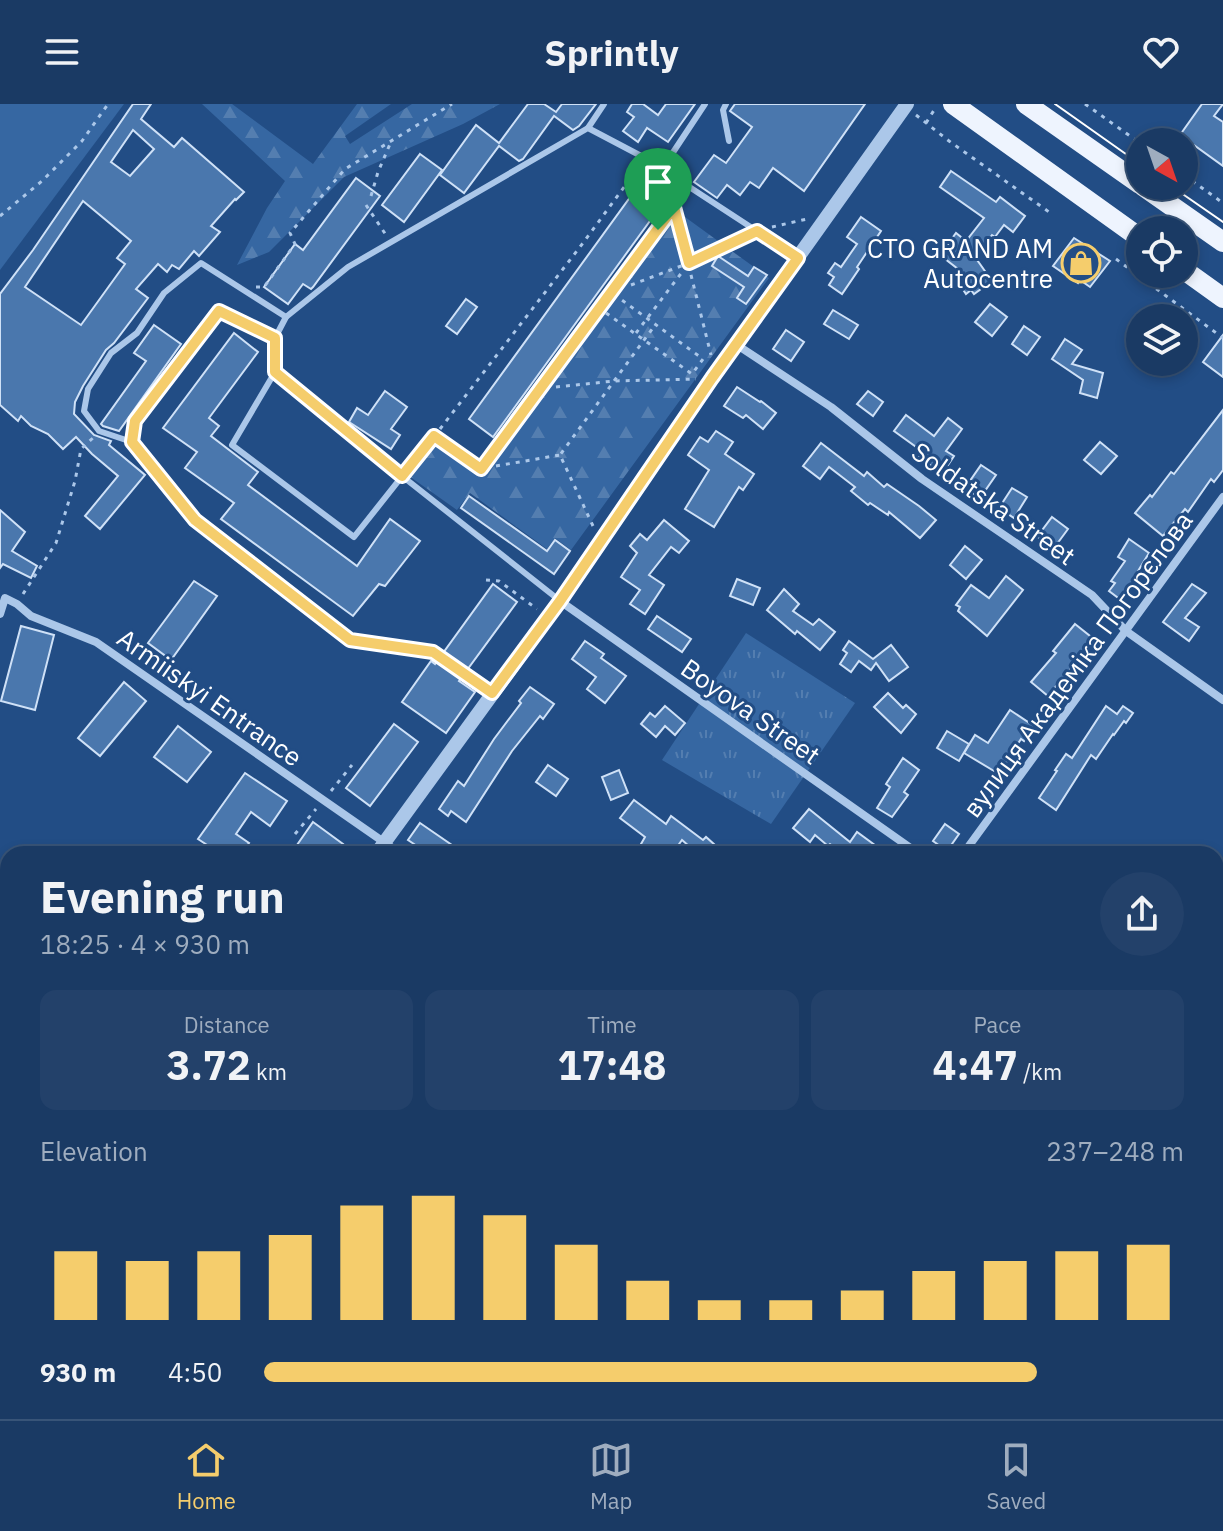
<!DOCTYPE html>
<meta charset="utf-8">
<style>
:root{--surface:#1a3a64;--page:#23416a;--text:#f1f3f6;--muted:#9fadbf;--line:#385478;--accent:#f5cd6c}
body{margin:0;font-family:"IBM Plex Sans",sans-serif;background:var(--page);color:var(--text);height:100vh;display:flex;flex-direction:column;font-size:30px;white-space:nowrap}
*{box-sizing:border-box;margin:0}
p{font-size:26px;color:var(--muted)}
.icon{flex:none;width:44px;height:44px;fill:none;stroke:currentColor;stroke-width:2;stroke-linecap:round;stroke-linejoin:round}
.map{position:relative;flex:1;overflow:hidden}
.details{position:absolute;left:0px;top:742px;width:1224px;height:574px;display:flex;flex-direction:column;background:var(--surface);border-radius:24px 24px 0 0;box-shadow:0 4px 12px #0003,0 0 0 2px var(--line)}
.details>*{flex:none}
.needle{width:52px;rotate:140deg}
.controls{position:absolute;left:1126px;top:24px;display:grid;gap:16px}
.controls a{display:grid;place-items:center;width:72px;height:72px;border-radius:50%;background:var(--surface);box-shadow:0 4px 12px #0003,0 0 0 2px var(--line);font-size:40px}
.pin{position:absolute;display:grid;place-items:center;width:68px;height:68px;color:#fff;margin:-82px -34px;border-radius:50% 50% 50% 0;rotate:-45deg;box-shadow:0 0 8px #0007}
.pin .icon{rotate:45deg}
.round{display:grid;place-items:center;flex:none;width:84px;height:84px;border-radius:42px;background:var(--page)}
.summary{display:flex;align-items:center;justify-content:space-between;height:136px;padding:0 40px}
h1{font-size:44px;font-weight:800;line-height:60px}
.figures{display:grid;grid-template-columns:repeat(3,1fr);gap:12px;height:136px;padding:8px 40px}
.figures div{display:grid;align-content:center;border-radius:16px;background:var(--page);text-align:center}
.figures b{font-size:40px;font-weight:800}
.figures small{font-size:22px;font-weight:400}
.figures p{font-size:22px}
.chart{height:224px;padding:16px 40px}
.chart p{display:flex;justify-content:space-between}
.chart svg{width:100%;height:144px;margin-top:8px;stroke:var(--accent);stroke-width:6}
ul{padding:0 40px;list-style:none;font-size:26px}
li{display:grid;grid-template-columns:128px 96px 1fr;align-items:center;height:60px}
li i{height:20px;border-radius:10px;background:var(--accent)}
header{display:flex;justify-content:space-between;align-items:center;height:104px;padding:0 40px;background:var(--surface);font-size:36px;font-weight:800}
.menu{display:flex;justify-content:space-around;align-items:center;height:112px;border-top:2px solid var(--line);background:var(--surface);font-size:22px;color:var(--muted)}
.menu a{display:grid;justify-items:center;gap:4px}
.menu .active{color:var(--accent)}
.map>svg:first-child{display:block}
.grass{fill:#3667a2}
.forest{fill:url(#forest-firs)}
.park{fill:url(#park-tufts)}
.building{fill:#4a77ad;stroke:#cfe1f7;stroke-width:2;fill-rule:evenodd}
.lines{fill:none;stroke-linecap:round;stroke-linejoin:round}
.path{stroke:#abc7e9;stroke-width:3;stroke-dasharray:4 6;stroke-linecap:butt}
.service{stroke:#abc7e9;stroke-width:6}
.minor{stroke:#abc7e9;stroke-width:8}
.tertiary{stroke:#abc7e9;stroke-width:14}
.primary{stroke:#eef4fe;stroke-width:20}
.tram{stroke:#fff;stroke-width:2}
.route-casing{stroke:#fff;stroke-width:16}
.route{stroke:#f5cd6c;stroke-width:10}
.labels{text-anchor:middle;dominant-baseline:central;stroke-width:6;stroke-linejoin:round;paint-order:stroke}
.poi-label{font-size:26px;fill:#fff;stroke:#224d85;text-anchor:end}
.street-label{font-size:26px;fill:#fff;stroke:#224d85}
</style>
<header><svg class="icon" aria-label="menu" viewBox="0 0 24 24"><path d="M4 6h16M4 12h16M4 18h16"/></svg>Sprintly<svg class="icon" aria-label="heart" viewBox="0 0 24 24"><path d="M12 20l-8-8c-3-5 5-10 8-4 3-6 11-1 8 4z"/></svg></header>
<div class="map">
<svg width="1223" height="1315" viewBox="0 0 1223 1315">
<defs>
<pattern id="forest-firs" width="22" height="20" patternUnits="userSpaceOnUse" patternTransform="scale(2)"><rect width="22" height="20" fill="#3667a2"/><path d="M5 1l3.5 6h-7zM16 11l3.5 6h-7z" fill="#547eb0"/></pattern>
<pattern id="park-tufts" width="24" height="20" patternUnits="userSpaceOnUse" patternTransform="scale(2)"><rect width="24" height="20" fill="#3667a2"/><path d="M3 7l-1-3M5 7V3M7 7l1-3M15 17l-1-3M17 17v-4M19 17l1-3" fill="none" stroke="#547eb0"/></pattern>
</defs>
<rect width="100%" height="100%" fill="#224d85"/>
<!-- grass -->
<path class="grass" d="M0,0h124l-124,166z"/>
<!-- forest -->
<g class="forest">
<path d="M202,0h30l81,60 44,-60h34l-46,32 5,8 62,-40h88l-37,20 -119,53 -75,75 -32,13 30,-57 18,-27z"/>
<path d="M674,105l95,69 -198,272 -16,-12 -8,11 -77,-56 -13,17 -48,-34 26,-35 47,33z"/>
</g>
<!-- park -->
<path class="park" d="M746,529l109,70 -84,121 -109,-64z"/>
<!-- building -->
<g class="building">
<path d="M133,0h18l-10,15 33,28 8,-9 62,54 -8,8 -1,-1 -24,27 9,6 -21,24 -5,-5 -15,18 -7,-4 -5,7 -9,-8 -22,25 12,9 -34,45 -8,7 -23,36 -8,16 -1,12 20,21 17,6 -2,4 36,30 -45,54 -15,-13 33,-40 -26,-22 -16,-17 -13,12 -15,-15 -17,-8 -10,-10 -3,5 -18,-16v-111l33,-44zM133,26l21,19 -24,27 -19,-14zM83,97l48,40 -14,17 8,6 -44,61 -56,-38z"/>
<path d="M528,0h16l12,8 6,-8h34l-17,22 -6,4 -19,-14 -31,43 -4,2 -20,-15 -35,47 -24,-18 36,-50 23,18z"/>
<path d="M632,0h11l15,11 8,-11h29l-27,38 -21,-14 -9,14 -15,-11 11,-14 -7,-5z"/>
<path d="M735,0h130l-61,87 -31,-23 -14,20 -9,-6 -10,13 -13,-10 -10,13 -23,-16 20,-27 12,8 26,-36 -22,-16z"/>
<path d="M1202,0h21l-9,12 9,6v44l-43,-31z"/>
<path d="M420,50l22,16 -38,52 -22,-17z"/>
<path d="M951,67l45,31 4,-5 25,19 -12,16 -9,-7 -9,12 -3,-2 -17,22 17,24 -18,13 -3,-4 -5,4 -8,-12 9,-6 -27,-21 16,-22 10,8 18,-23 -44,-31z"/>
<path d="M356,74l24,18 -67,91 -2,2 -8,-5 -15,20 -24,-17 31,-43 8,6z"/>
<path d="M639,81l24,18 -170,234 -24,-18z"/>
<path d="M861,113l20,14 -24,36 2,2 -17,25 -13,-9 5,-8 -6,-4 7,-10 6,4 16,-23 -10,-7z"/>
<path d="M1074,134l36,23 -20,26 -10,-7 -2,3 -25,-17z"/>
<path d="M718,152l30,20 6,-9 13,8 -21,29 -9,-6 7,-11 -32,-21z"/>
<path d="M466,195l11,8 -20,27 -11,-8z"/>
<path d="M990,200l17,13 -15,19 -17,-14z"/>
<path d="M833,206l25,15 -9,14 -25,-15z"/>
<path d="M154,221l27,19 -62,87 -16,-5 -2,-2 45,-63 -12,-8z"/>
<path d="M1024,222l16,11 -13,18 -15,-11z"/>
<path d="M786,226l18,12 -13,19 -18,-12z"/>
<path d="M234,229l24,19 -49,66 10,8 -8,10 47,36 -10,13 109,81 33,-47 30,22 -35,45 -6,-2 -26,32 -132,-97 13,-16 -49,-35 12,-16 -34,-24z"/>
<path d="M1223,231v42l-20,-15z"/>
<path d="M1065,235l17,11 -10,14 31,9 -6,25 -17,-5 3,-13 -31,-21z"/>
<path d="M737,283l23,15 1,-1 15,12 -13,16 -17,-14 -3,3 -19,-12z"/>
<path d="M385,287l22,16 -16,22 9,6 -9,14 -42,-27 8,-14 11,7z"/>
<path d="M868,287l15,11 -10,14 -16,-12z"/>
<path d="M1223,306v60l-9,12 -3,-3 -23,33 -3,-3 -22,27 -28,-23 15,-18 2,2 19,-25 3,2z"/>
<path d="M906,311l28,21 14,-18 14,11 -16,22 8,5 -12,18 -23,-17 4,-5 -29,-21z"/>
<path d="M716,327l17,11 -8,12 29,20 -11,16 -4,-3 -25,40 -29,-18 24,-39 -21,-15 12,-18 8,5z"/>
<path d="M1100,338l17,14 -16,18 -17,-14z"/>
<path d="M821,339l43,33 3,-4 17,15 3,-3 32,22 17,14 -16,18 -31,-26 -1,3 -18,-12 -2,2 -17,-14 4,-4 -26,-20 -9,12 -17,-13z"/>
<path d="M981,361l15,10 -16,23 -15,-10z"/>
<path d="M1012,384l15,9 -13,21 -15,-10z"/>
<path d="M469,392l78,55 8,-11 15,11 -16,23 -93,-66z"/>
<path d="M0,406l25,22 -13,19 25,15 -6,12 -28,-14 -3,4z"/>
<path d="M1052,413l16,12 -14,19 -17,-11z"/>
<path d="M664,416l25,21 -10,12 -8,-6 -22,28 15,10 -19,29 -15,-10 10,-14 -19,-13 16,-24 -7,-7 10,-12 7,6z"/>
<path d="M1129,435l20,14 -14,23 2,2 -16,22 -12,-9 6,-8 -4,-2 14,-20 -7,-4z"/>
<path d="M965,442l17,14 -16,19 -16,-14z"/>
<path d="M1006,472l17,14 -36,46 -29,-25 2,-4 -4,-2 15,-20 18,13z"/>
<path d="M737,475l23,9 -7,17 -23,-9z"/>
<path d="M194,477l23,15 -46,64 -23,-17z"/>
<path d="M493,480l24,18 -58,79 16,11 -29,41 -44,-31 29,-41 4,3z"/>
<path d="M1192,480l14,9 -21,25 14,9 -10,14 -26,-19z"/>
<path d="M784,485l15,15 -6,7 20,14 6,-6 16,13 -15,18 -23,-19 -2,3 -28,-24z"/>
<path d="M657,512l34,23 -9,13 -34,-23z"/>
<path d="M1075,520l20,16 -47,56 -17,-14 25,-29 -3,-2z"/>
<path d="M21,522l33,9 -19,75 -34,-9z"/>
<path d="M585,537l19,13 -3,4 25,18 -21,27 -18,-14 9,-12 -24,-18z"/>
<path d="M849,537l24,18 18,-14 17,22 -19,14 -13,-18 -5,7 -12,-9 -8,11 -11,-8 7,-11 -4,-3z"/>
<path d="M124,578l22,19 -46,55 -22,-18z"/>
<path d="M530,583l24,17 -11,15 -3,-3 -28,35 -46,71 -15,-11 -3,5 -9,-7 19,-28 6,5 30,-47 27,-36 -2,-2z"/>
<path d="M888,589l15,15 3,-3 10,9 -15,19 -27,-26z"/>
<path d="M665,602l20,17 -10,12 -10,-9 -9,11 -15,-13 9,-11 5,4z"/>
<path d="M1106,602l11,8 6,-8 10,7 -7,10 -2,-2 -10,14 -1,-1 -17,25 -5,-4 -35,55 -17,-12 18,-27 -2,-1 11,-16 6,4z"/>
<path d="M1010,606l24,16 -10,15 -3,-2 -22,35 -35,-21 11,-18 13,8z"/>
<path d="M394,620l24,18 -48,64 -24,-18z"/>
<path d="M178,622l33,26 -24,30 -33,-25z"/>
<path d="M947,627l22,13 -10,17 -22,-13z"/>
<path d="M903,654l16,12 -15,22 4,3 -16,22 -15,-9 13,-21 -4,-3z"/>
<path d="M548,661l20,14 -12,17 -20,-14z"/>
<path d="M619,666l9,23 -17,7 -9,-23z"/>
<path d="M245,669l42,28 -17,25 -19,-14 -15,22 13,9 -8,11h-20l-23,-15z"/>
<path d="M634,696l32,24 5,-8 32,24 3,-3 19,17h-27l-16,-14 -10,14h-17l-14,-10 4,-7 -25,-19z"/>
<path d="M809,705l41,33 7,-10 30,22h-46l1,-1 -12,-9 -2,2 -13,-11 -5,7 -17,-14z"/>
<path d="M313,718l30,22 -7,10h-26l-13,-9z"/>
<path d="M420,719l45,31h-36l-21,-14z"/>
<path d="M945,720l14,10 -12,17 -14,-10z"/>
</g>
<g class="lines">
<!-- path -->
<g class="path">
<path d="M1085,0l55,39"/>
<path d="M916,11l33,26 100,71"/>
<path d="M926,19l10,-16"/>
<path d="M1184,71l39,28"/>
<path d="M371,92l7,-24 12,-28"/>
<path d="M366,101l20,30"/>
<path d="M674,103l37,148"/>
<path d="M0,112l42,-35 40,-40 26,-37"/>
<path d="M664,118l18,-27"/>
<path d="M772,123l35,-8"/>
<path d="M1116,155l107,79"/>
<path d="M631,181l58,-22 57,-27"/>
<path d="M256,183h8l31,-43 -5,-11 55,-64 107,-65"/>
<path d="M606,209l86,61 11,-15 -84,-61"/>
<path d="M636,229l53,-70"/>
<path d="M556,283l58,-6 82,-2"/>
<path d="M440,325l143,-186 58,-79"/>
<path d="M496,362l64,-11"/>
<path d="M593,422l-33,-71 95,-130"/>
<path d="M486,476l13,1 38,28"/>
<path d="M23,490l33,-51 19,-62 6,-32 13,-12"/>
<path d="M358,537l75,11 50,35"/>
<path d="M331,687l21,-26"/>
<path d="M295,730l21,-25"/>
</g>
<!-- service -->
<g class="service">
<path d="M726,0l-3,6 6,31"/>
<path d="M588,24l16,-24"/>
<path d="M662,65l43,-65"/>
<path d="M658,126l-177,239 -47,-33 -80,101 -122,-92 43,-73v-34l11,-21 62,-50 240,-139 57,30 153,100"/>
<path d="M275,234l-56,-27 -84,110 -3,21 -33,-11 -15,-20 4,-22 23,-36 26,-20 27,-40 37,-30 85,54"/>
<path d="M275,268l127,104 157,124"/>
<path d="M132,338l63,78 155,120"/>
<path d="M0,966l6,3 2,-3"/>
</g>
<!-- minor -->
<g class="minor">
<path d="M737,241l94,62 91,72 170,116 34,36 97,69"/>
<path d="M560,497l359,253"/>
<path d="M0,510l5,-16 12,6 14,12 65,26 305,212"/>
<path d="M963,750l260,-357"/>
<path d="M0,865l8,3"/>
<path d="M1216,959l7,5"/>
<path d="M0,1107l8,1"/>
<path d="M1216,1230l7,-10"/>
<path d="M191,1308l2,7"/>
<path d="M361,1308l2,7"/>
<path d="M1174,1308l10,7"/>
<path d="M98,1315l1,-7"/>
<path d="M562,1315l-2,-5 2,-2"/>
<path d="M1157,1315l5,-7"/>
</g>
<!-- tertiary -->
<g class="tertiary">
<path d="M376,750l184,-253 152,-223 195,-274"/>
<path d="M858,1308l9,7"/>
</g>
<!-- primary -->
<g class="primary">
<path d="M953,0l187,134"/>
<path d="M1026,0l114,80"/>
<path d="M1143,82l80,56"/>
<path d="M1184,166l39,28"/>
</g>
<!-- tram -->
<g class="tram">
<path d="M1055,0l85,60"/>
<path d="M1171,82l52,36"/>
</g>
</g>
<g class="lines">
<!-- route casing -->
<g class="route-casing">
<path id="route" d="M674,103l15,56 68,-32 41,27 -86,120 -152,223 -68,92 -59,-41 -83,-12 -155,-120 -63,-78 3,-21 84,-110 56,27v34l127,104 32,-40 47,33z"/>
</g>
<!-- route -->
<use href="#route" class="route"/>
</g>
<!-- icons -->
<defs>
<g id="shop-ring" transform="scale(2)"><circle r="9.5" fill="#224d85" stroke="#f5cd6c" stroke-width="1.5"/><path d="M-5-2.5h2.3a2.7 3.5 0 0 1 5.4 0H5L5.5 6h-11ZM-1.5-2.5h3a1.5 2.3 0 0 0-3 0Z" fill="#f5cd6c"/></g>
</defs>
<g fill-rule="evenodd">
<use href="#shop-ring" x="1081" y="159"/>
</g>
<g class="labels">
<!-- poi labels -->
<g class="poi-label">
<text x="1053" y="144">СТО GRAND AM<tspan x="1053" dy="30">Autocentre</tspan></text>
</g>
<!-- street labels -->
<g class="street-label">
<text transform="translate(994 399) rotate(35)">Soldatska Street</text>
<text transform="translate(1077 560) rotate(-54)">вулиця Академіка Погорєлова</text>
<text transform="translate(210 593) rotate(35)">Armiiskyi Entrance</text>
<text transform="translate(751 607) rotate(35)">Boyova Street</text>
</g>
</g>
</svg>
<div class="controls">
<a><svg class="needle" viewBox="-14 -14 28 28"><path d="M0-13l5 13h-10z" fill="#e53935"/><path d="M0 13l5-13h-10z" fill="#9fadbf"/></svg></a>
<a><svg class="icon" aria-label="locate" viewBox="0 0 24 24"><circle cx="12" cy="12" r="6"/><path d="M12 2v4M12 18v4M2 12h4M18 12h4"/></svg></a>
<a><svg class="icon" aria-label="layers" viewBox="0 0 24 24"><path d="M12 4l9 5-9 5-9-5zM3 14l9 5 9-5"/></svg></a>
</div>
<div class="pin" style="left:658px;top:126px;background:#1e9e55"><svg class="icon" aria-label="arrive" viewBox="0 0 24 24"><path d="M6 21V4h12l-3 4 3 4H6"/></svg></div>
<section class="details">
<div class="summary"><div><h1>Evening run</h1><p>18:25 · 4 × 930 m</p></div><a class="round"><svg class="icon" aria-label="share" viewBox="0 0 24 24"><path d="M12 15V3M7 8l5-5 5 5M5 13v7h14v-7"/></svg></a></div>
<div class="figures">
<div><p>Distance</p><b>3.72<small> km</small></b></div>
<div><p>Time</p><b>17:48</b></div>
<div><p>Pace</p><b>4:47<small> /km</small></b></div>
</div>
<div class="chart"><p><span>Elevation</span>237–248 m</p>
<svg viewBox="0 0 160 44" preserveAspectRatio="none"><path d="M5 44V23M15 44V26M25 44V23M35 44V18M45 44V9M55 44V6M65 44V12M75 44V21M85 44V32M95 44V38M105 44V38M115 44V35M125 44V29M135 44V26M145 44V23M155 44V21"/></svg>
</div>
<ul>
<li><b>930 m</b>4:50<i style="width:84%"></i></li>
</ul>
</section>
</div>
<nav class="menu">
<a class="active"><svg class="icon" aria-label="home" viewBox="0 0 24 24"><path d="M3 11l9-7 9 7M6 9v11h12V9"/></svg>Home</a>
<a><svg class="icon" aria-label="map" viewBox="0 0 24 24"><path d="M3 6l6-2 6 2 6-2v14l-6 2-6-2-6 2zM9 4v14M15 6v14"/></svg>Map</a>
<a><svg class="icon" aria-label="saved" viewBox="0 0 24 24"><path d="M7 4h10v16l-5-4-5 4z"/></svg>Saved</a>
</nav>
